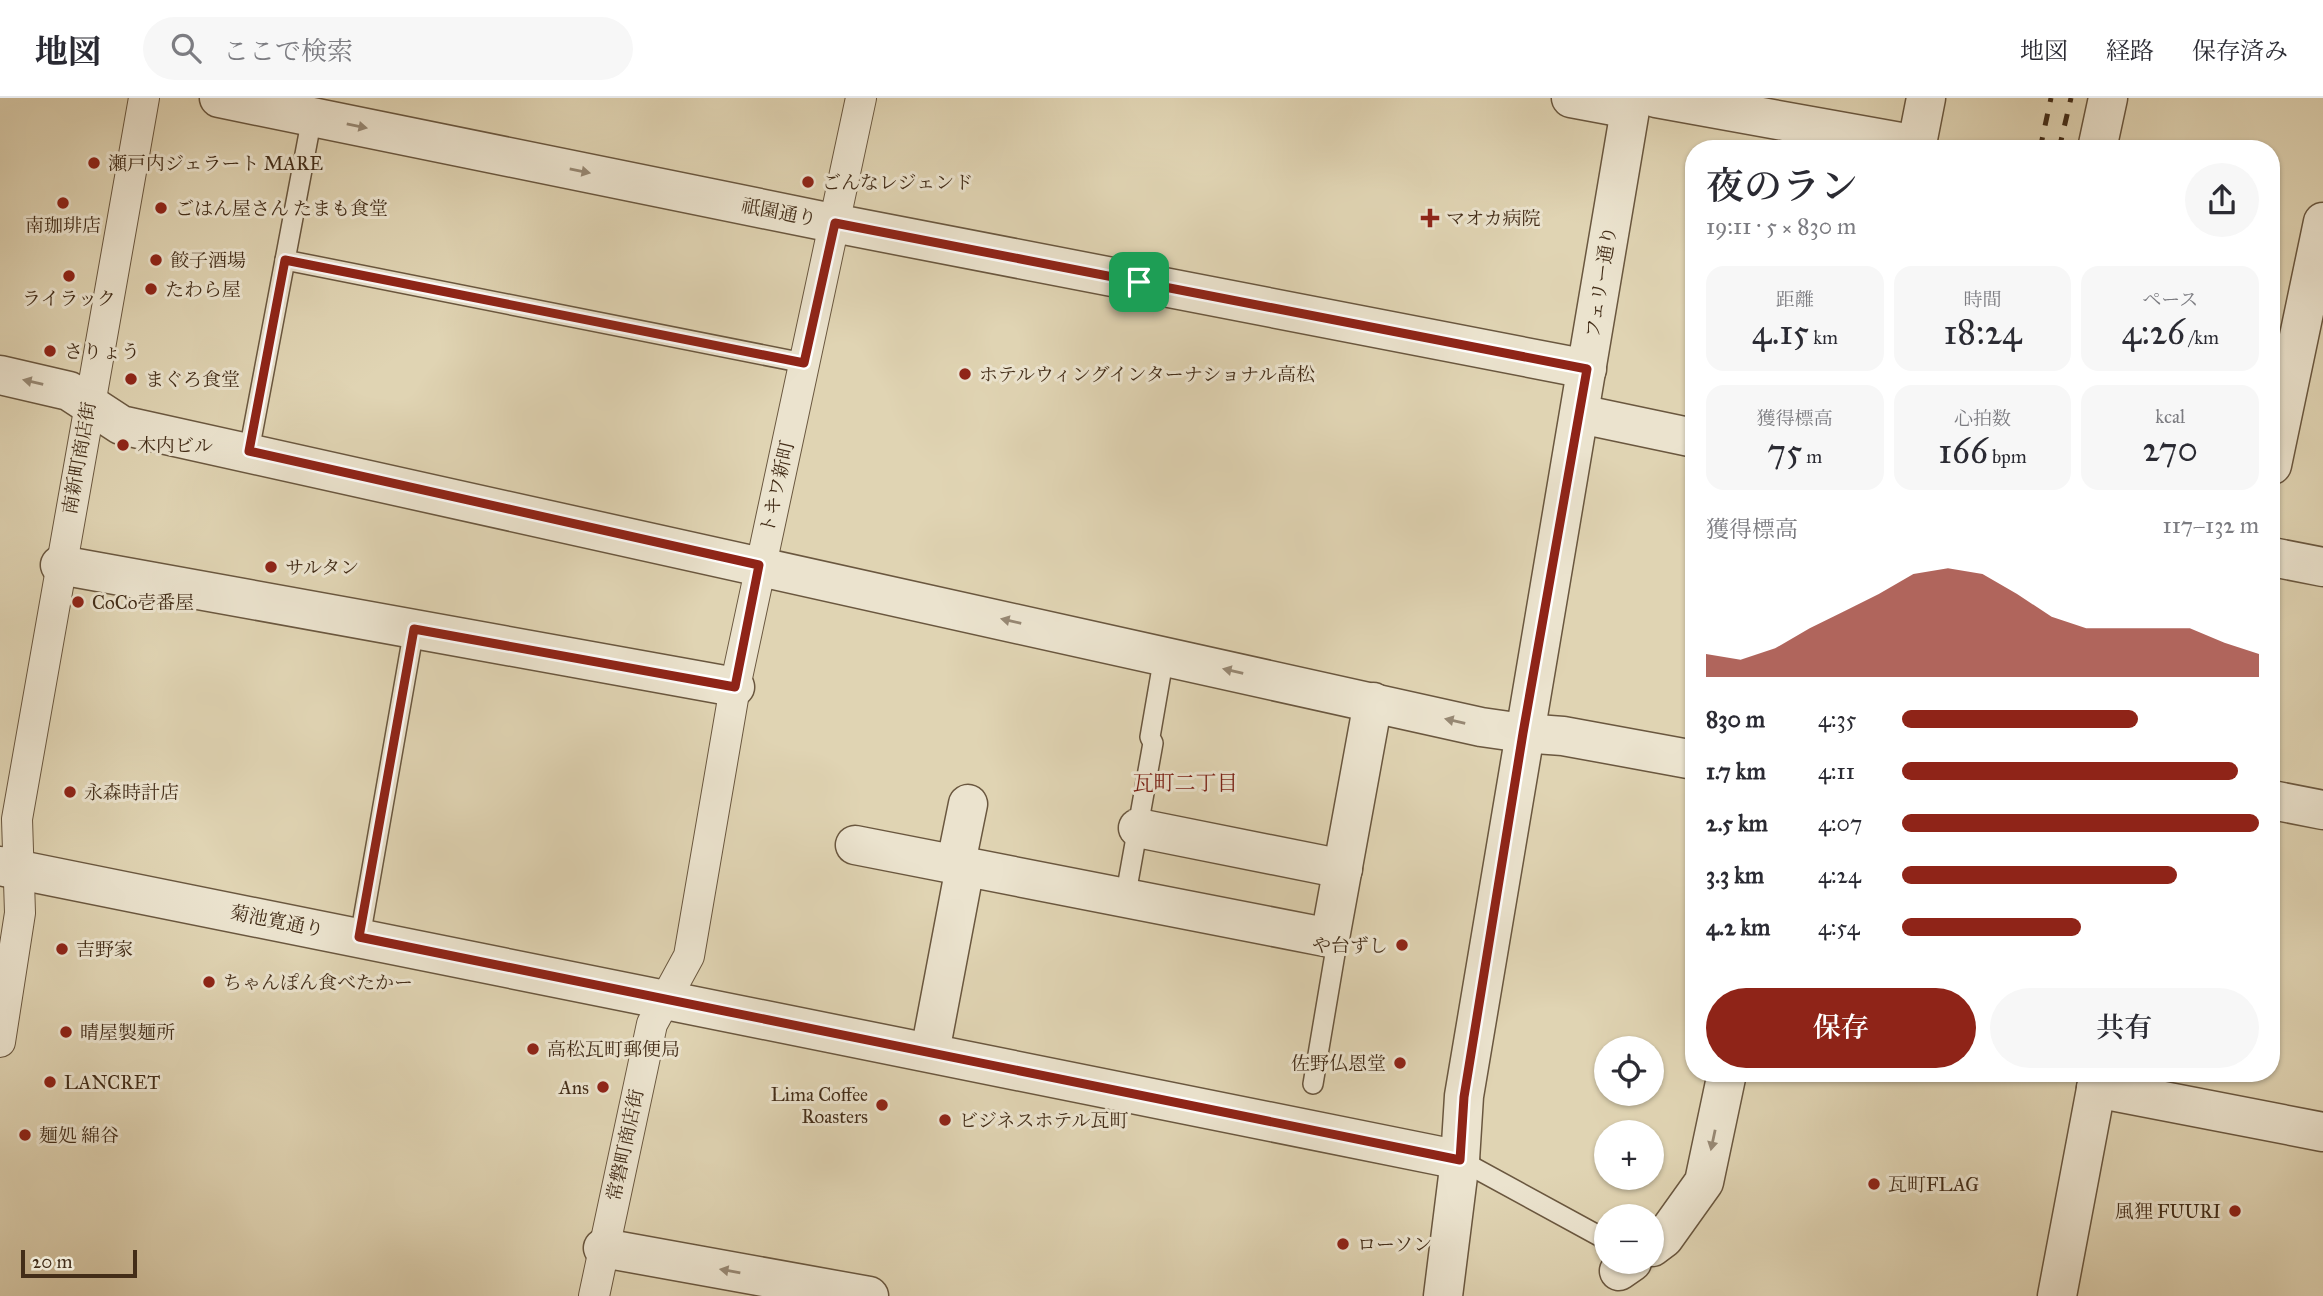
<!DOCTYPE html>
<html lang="ja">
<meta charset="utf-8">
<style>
:root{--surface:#fff;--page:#f7f7f7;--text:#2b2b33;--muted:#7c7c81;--line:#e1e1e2;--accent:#8f2418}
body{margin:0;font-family:"IM FELL Great Primer","Noto Serif JP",serif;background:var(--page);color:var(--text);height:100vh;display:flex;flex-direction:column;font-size:26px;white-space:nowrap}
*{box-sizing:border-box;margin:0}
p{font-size:23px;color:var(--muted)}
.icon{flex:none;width:38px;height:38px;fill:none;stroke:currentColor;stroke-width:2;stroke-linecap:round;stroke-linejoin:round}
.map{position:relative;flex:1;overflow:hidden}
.details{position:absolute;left:1685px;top:42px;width:595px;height:942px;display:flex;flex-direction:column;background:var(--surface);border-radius:28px;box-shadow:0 2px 5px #0004}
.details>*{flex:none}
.fabs{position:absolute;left:1594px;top:938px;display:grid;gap:14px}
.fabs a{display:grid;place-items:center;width:70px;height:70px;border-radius:50%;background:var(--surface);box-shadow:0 2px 5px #0004;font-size:35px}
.scale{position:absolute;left:21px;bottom:18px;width:116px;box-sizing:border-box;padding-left:7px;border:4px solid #432d18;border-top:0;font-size:19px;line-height:24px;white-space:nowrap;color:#432d18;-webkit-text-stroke:5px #ebe3ce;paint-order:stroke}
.pin{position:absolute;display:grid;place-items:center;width:60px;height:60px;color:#fff;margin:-30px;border-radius:14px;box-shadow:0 4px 10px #0006}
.round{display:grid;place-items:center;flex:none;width:74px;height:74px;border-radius:37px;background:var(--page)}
.head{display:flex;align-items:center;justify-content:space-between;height:119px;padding:0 21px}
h1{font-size:38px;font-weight:600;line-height:52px}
.metrics{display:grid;grid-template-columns:repeat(3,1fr);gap:10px;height:119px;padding:7px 21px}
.metrics div{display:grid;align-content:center;border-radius:18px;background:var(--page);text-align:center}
.metrics b{font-size:35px;font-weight:600}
.metrics small{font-size:19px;font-weight:400}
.metrics p{font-size:19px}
.chart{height:196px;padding:14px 21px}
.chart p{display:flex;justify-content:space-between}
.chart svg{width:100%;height:126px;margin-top:7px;fill:var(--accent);opacity:.7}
.button{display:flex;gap:14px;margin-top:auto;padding:14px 21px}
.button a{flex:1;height:80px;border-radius:42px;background:var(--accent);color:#fff;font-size:28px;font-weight:600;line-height:80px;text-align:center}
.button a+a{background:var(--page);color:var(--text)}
ul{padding:0 21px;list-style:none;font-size:23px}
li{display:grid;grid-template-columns:112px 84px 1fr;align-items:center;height:52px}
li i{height:18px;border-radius:9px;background:var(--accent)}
header{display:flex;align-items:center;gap:42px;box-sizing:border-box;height:98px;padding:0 35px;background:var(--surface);border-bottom:2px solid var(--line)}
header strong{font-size:33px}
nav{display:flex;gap:38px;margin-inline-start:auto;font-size:24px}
.search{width:490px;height:63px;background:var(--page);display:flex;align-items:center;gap:18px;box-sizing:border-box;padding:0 24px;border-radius:38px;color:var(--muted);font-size:26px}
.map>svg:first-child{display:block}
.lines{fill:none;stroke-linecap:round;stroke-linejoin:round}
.service-casing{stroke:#6a573f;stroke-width:22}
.pedestrian-casing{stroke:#6a573f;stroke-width:32}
.minor-casing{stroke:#6a573f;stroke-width:41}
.tertiary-casing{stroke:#6a573f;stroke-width:41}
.service{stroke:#ebe3ce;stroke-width:19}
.pedestrian{stroke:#ebe3ce;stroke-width:30}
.minor{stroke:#ebe3ce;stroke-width:38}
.tertiary{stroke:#ebe3ce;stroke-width:38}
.rail{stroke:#432d18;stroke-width:5;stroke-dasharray:12 12;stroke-linecap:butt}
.oneway{fill:#978873}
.route-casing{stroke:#fff;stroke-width:14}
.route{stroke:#8f2418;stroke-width:9}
.poi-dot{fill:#8f2418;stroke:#ebe3ce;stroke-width:2.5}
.labels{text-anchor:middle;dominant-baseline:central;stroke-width:6;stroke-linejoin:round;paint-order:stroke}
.poi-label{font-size:19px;fill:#432d18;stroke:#ebe3ce;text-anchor:start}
.street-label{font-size:19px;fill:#432d18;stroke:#ebe3ce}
.neighbourhood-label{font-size:21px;fill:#7a1f14;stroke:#ebe3ce}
</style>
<header>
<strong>地図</strong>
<div class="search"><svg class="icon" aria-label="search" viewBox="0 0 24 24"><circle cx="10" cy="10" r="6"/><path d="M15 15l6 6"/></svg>ここで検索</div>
<nav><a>地図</a><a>経路</a><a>保存済み</a></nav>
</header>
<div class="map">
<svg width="2323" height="1198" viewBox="0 0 2323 1198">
<rect width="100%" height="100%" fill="#e0d4b3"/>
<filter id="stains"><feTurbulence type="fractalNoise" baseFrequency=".00286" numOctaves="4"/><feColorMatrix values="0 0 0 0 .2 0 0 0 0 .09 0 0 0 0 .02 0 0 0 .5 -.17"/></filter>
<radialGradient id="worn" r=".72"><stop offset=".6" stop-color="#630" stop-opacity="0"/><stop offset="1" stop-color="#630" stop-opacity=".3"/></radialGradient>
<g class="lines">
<!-- service casing -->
<g class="service-casing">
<g id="service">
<path d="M285,162l519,103"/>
<path d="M249,353l63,-334"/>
<path d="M1125,801l28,-156 -3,-6 14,-81"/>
<path d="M360,839l54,-308"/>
<path d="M1313,986l23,-136 -6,-10"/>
<path d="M1460,1062l141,77 5,6"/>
</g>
</g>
<!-- pedestrian casing -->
<g class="pedestrian-casing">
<g id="pedestrian">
<path d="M0,944l20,-129 -3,-94 127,-721"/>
<path d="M594,1198l58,-272 37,-68 46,-269 126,-589"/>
</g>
</g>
<!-- minor casing -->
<g class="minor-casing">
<g id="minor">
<path d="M219,0l599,122 769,149"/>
<path d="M1571,0l59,11"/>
<path d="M1656,0l261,47"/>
<path d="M1916,51l10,-51"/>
<path d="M2097,51l11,-51"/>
<path d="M1580,316l114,24"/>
<path d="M2272,367l51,-243"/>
<path d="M2272,459l51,10"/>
<path d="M60,467l675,122"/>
<path d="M1523,635l40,3 131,24"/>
<path d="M2272,702l51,10"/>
<path d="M1138,730l205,41"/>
<path d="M855,747l475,93 43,-236"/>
<path d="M930,954l35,-185 -8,-9 11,-54"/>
<path d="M2096,990l227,44"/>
<path d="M1652,1149l12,-9 40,-56 23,-109"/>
<path d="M603,1150l266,48"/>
<path d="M1619,1173l13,-9"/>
<path d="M2057,1198l42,-223"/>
</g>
</g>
<!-- tertiary casing -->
<g class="tertiary-casing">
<g id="tertiary">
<path d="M0,277l69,16 52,34 1360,302 42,6"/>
<path d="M0,768l1460,294"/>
<path d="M1443,1198l17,-136 4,-64 168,-998"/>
</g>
</g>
<!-- service -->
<use href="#service" class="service"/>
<!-- pedestrian -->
<use href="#pedestrian" class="pedestrian"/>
<!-- minor -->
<use href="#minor" class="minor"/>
<!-- tertiary -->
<use href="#tertiary" class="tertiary"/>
<!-- rail -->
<g class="rail">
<path d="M2040,51l11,-51"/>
<path d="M2059,51l12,-51"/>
<path d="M1843,977v-2"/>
</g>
</g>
<!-- one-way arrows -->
<defs><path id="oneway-solid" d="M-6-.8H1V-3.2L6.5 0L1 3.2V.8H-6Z" transform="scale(1.75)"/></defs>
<g class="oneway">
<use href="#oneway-solid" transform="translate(357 28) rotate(12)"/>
<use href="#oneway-solid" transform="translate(580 73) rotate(11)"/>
<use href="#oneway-solid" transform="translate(33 284) rotate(-167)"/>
<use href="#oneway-solid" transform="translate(1011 523) rotate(-167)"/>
<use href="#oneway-solid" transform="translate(1233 573) rotate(-167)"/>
<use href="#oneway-solid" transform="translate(1455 623) rotate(-167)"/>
<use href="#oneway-solid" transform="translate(1713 1042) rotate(102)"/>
<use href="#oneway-solid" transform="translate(730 1173) rotate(-170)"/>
</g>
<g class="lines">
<!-- route casing -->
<g class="route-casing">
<path id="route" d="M835,125l752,146 -64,364 -59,364 -4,63 -1101,-223 55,-308 321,58 24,-122 -510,-114 36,-191 519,103z"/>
</g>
<!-- route -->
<use href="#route" class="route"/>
</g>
<!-- markers -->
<g class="poi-dot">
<circle cx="94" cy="65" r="7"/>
<circle cx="808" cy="84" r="7"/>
<circle cx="63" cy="105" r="7"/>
<circle cx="161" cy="110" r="7"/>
<path d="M1426.5 109.5h7v7h7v7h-7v7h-7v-7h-7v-7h7z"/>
<circle cx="156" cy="162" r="7"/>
<circle cx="69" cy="178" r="7"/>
<circle cx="151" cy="191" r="7"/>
<circle cx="50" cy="253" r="7"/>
<circle cx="965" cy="276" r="7"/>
<circle cx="131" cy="281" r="7"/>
<circle cx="123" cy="347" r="7"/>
<circle cx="271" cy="469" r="7"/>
<circle cx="78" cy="504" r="7"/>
<circle cx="70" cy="694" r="7"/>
<circle cx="1402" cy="847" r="7"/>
<circle cx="62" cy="851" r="7"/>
<circle cx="209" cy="884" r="7"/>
<circle cx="66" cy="934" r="7"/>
<circle cx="533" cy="951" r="7"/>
<circle cx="1400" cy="965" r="7"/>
<circle cx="50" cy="984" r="7"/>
<circle cx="603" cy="989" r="7"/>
<circle cx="882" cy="1007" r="7"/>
<circle cx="945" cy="1022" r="7"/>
<circle cx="25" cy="1037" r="7"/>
<circle cx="1874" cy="1086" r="7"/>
<circle cx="2235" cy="1113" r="7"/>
<circle cx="1343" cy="1146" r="7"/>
</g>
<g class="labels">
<!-- poi labels -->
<g class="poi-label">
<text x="108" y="65">瀬戸内ジェラート MARE</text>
<text x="822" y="84">ごんなレジェンド</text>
<text x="175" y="110">ごはん屋さん たまも食堂</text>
<text x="1446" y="120">マオカ病院</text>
<text x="63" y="127" text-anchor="middle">南珈琲店</text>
<text x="170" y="162">餃子酒場</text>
<text x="165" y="191">たわら屋</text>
<text x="69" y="200" text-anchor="middle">ライラック</text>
<text x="64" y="253">さりょう</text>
<text x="979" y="276">ホテルウィングインターナショナル高松</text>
<text x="145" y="281">まぐろ食堂</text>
<text x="137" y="347">木内ビル</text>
<text x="285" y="469">サルタン</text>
<text x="92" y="504">CoCo壱番屋</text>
<text x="84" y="694">永森時計店</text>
<text x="1388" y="847" text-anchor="end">や台ずし</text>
<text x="76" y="851">吉野家</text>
<text x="223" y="884">ちゃんぽん食べたかー</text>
<text x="80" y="934">晴屋製麺所</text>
<text x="547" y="951">高松瓦町郵便局</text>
<text x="1386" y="965" text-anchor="end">佐野仏恩堂</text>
<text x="64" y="984">LANCRET</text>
<text x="589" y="989" text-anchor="end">Ans</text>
<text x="868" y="996" text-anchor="end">Lima Coffee<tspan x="868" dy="22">Roasters</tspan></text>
<text x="959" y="1022">ビジネスホテル瓦町</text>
<text x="39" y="1037">麺処 綿谷</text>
<text x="1888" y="1086">瓦町FLAG</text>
<text x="2221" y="1113" text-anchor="end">風狸 FUURI</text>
<text x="1357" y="1146">ローソン</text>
</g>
<!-- street labels -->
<g class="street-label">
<text transform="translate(779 114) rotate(11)">祇園通り</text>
<text transform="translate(1601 184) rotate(-81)">フェリー通り</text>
<text transform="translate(79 360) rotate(-80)">南新町商店街</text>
<text transform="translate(777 389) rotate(-77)">トキワ新町</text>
<text transform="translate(277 823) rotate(11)">菊池寛通り</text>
<text transform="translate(625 1047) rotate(-78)">常磐町商店街</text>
</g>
<!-- neighbourhood labels -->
<g class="neighbourhood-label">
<text x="1185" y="685">瓦町二丁目</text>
</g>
</g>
<rect width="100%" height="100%" filter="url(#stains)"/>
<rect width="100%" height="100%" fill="url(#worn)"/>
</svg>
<div class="fabs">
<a><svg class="icon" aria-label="locate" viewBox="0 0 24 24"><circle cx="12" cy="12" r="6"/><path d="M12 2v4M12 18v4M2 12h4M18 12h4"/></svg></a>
<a>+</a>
<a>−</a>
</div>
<div class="scale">20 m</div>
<div class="pin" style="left:1139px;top:184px;background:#1e9e55"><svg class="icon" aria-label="arrive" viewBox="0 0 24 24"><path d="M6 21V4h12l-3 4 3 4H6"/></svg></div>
<section class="details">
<div class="head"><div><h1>夜のラン</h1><p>19:11 · 5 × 830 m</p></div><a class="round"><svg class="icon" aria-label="share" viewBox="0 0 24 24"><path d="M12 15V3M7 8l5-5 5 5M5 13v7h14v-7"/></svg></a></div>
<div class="metrics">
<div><p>距離</p><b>4.15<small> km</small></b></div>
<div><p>時間</p><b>18:24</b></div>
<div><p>ペース</p><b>4:26<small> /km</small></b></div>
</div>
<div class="metrics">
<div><p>獲得標高</p><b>75<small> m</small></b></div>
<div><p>心拍数</p><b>166<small> bpm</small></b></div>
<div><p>kcal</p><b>270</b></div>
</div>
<div class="chart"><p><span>獲得標高</span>117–132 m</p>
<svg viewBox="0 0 160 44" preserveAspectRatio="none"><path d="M0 44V36L10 38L20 34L30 27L40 21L50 15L60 8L70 6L80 8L90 15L100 23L110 27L120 27L130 27L140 27L150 32L160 36V44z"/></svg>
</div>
<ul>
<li><b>830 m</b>4:35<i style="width:66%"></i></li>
<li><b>1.7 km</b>4:11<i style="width:94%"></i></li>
<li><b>2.5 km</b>4:07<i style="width:100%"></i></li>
<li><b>3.3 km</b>4:24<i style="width:77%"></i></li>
<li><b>4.2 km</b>4:54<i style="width:50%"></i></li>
</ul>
<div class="button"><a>保存</a><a>共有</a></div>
</section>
</div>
